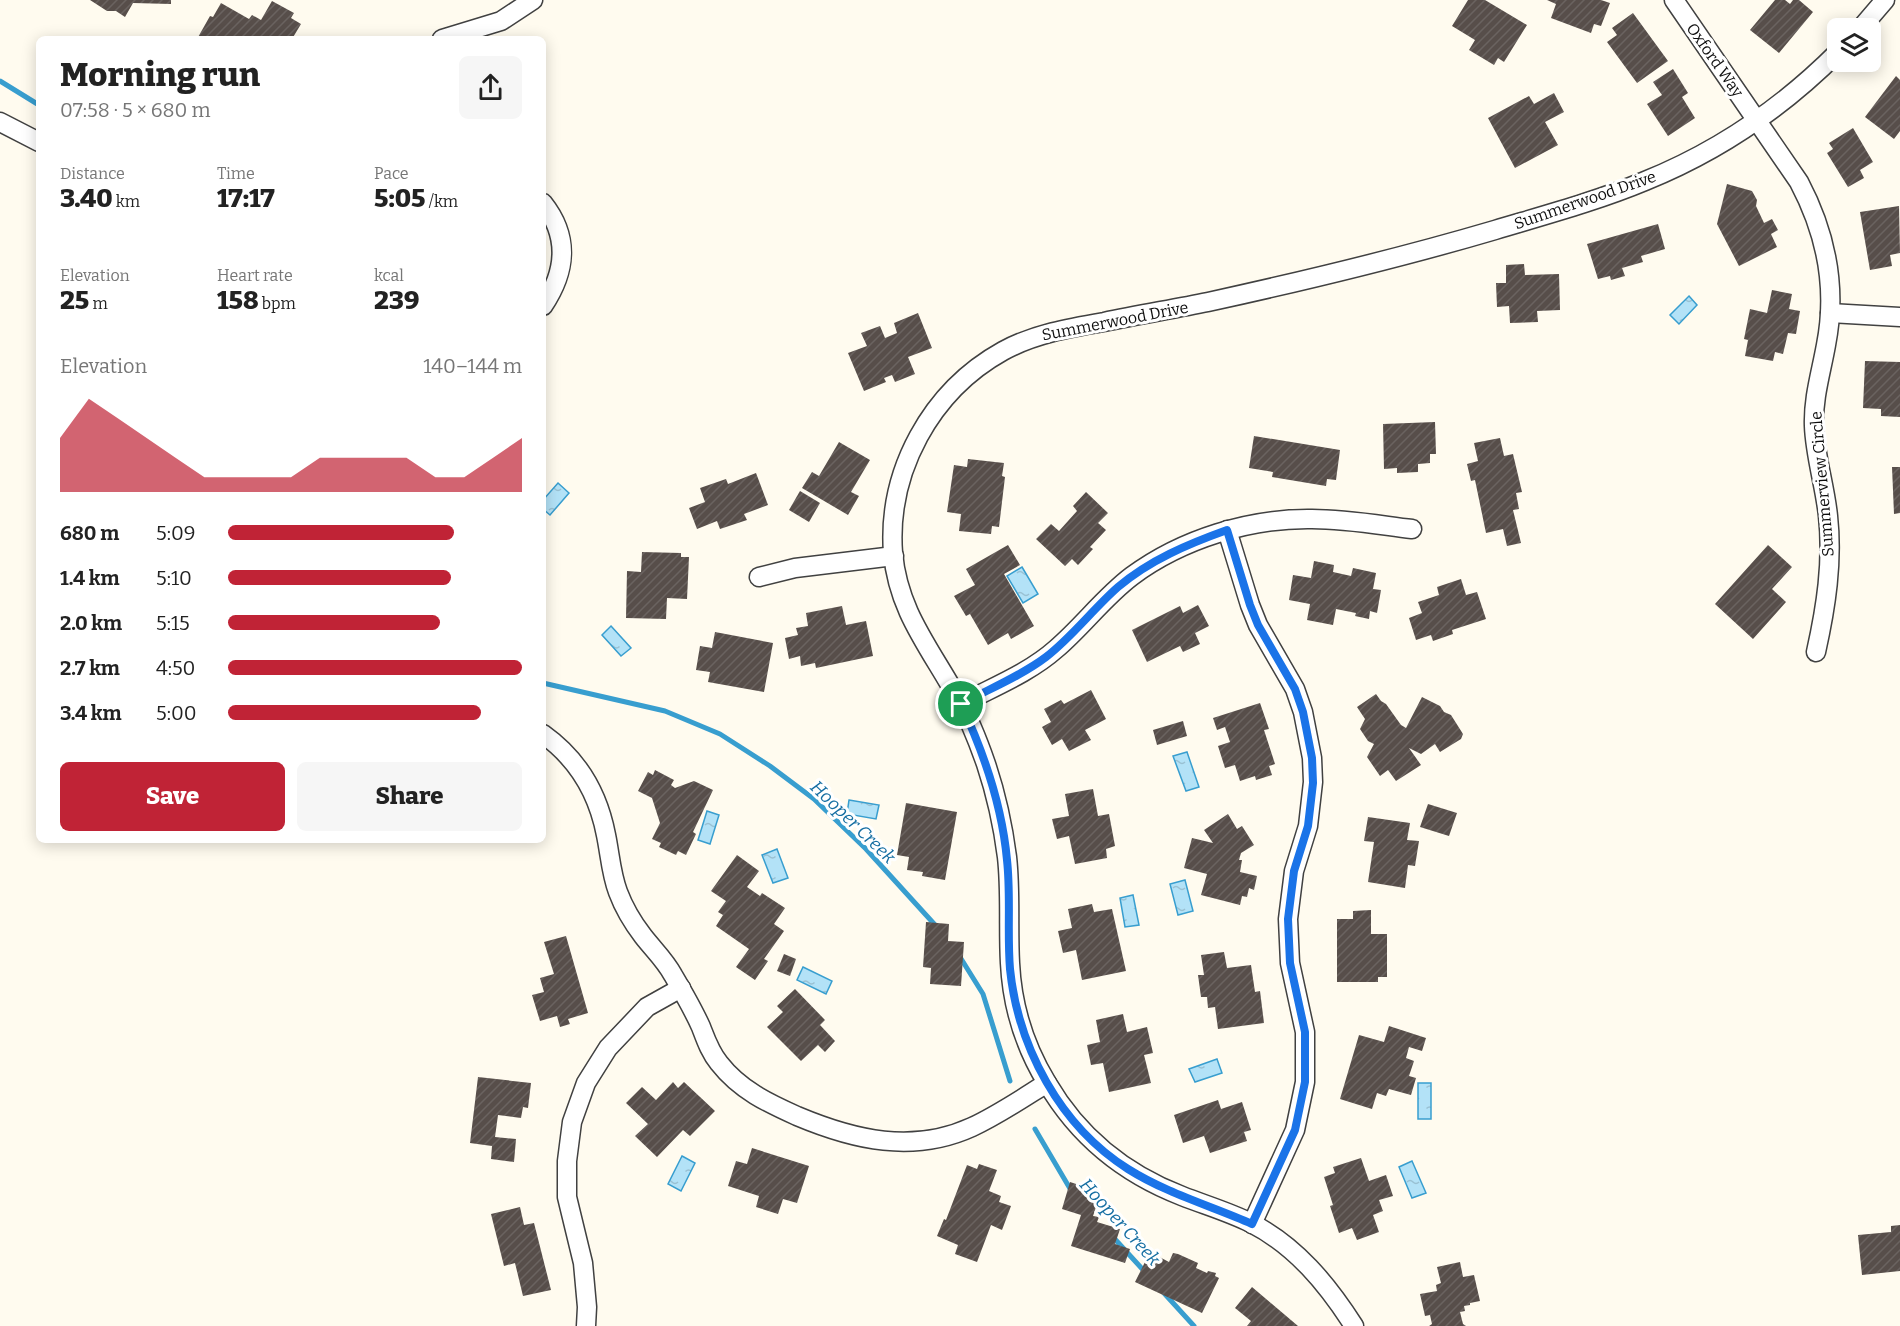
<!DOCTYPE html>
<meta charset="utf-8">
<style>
:root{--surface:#fff;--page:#f6f6f6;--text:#222;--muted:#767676;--accent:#c02336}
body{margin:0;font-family:Bitter,serif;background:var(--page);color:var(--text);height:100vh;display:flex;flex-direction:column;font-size:22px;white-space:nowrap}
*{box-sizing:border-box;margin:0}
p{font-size:20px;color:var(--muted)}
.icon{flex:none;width:33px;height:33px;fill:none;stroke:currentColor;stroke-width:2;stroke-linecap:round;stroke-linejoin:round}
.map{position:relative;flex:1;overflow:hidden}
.side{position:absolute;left:36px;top:36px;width:510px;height:807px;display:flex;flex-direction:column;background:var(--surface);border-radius:9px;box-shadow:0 3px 15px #0003}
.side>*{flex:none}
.controls{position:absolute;left:1827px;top:18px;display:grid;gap:12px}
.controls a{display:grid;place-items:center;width:54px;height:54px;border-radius:9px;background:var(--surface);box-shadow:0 3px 15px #0003;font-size:30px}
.pin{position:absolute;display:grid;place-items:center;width:51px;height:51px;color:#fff;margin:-26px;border:3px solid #fff;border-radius:50%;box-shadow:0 2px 6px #0007}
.round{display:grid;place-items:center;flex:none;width:63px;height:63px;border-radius:9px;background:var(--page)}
.overview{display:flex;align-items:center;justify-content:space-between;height:102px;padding:0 24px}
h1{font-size:33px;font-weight:800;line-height:45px}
.metrics{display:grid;grid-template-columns:repeat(3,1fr);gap:9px;height:102px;padding:6px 24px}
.metrics div{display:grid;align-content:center}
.metrics b{font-size:26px;font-weight:800}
.metrics small{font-size:16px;font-weight:400}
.metrics p{font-size:16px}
.chart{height:168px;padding:12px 24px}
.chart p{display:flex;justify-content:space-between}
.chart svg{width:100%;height:108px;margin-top:6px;fill:var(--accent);opacity:.7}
.cta{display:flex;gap:12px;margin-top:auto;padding:12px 24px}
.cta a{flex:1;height:69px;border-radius:9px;background:var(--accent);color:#fff;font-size:24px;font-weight:800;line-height:69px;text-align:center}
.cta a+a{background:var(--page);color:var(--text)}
ul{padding:0 24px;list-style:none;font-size:20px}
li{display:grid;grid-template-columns:96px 72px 1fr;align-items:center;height:45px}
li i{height:15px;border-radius:8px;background:var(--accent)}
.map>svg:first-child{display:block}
.water{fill:url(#water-ripples);stroke:#389ecf;stroke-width:1.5}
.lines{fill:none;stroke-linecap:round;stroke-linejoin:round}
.stream{stroke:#389ecf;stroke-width:5}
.building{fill:url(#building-hatch)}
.minor-casing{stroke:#414141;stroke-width:21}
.minor{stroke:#fff;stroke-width:18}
.route-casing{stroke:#fff;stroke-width:12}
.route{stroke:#1a73e8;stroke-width:8}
.labels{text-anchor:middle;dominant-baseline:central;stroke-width:6;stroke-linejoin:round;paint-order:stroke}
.street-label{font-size:16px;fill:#0e0e0e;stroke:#fff}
.water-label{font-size:18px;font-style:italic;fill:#156ea2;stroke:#fff}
</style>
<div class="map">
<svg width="1900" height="1326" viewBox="0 0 1900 1326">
<defs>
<pattern id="water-ripples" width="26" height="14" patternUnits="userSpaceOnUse" patternTransform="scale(1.5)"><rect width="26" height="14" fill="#b3e2f7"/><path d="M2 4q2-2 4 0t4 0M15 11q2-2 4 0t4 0" fill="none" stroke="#99c1d3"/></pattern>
<pattern id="building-hatch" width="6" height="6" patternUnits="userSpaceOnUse" patternTransform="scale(1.5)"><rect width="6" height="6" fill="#574e4a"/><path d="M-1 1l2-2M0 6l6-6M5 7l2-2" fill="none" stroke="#6a6360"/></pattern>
</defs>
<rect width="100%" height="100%" fill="#fffbef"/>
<!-- water -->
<g class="water">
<path d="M1689,296l8,9 -18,19 -9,-9z"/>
<path d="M558,483l11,10 -19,22 -7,-6v-9z"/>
<path d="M1022,567l16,27 -15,9 -16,-27z"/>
<path d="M611,626l20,22 -10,8 -19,-21z"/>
<path d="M1187,752l12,35 -13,4 -13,-35z"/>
<path d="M849,800l30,5 -3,14 -29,-5z"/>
<path d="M707,811l12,4 -9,29 -12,-4z"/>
<path d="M777,849l11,29 -15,5 -11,-28z"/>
<path d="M1185,880l8,31 -15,4 -8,-31z"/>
<path d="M1133,895l6,30 -14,2 -5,-29z"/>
<path d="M803,967l29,14 -6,13 -29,-14z"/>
<path d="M1217,1059l5,14 -27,9 -6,-13z"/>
<rect x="1418" y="1083" width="13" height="36"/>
<path d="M682,1156l13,7 -14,28 -13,-7z"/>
<path d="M1412,1161l14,32 -14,5 -13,-31z"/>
</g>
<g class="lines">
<!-- stream -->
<g class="stream">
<path d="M0,81l39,24"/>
<path d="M543,683l122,28 55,23 50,32 44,33 52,50 70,77"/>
<path d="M960,957l23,37 27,87"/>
<path d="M1035,1129l37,63"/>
<path d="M1113,1237l32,35"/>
<path d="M1163,1292l31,34"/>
</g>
</g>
<!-- building -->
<g class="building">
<path d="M90,0h81v4l-38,-1 -8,14 -9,-6h-9z"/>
<path d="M1468,0h17l42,25 -23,37 -6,-4 -4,7 -25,-15 6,-10 -23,-14z"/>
<path d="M1547,0h54l9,3 -9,23 -7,-2 -3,9 -40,-15 5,-14z"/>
<path d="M1775,0h10l5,4 3,-4h6l14,12 -34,41 -29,-23z"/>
<path d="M272,1l22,12 -3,5 10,6 -9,15h-95l13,-23 3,1 8,-14 28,16 3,-4 9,5z"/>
<path d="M1633,13l35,48 -31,22 -30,-41 10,-7 -5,-7z"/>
<path d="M1673,69l15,24 -6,4 13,21 -27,18 -21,-32 15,-9 -9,-13z"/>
<path d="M1896,76l4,4v51l-6,8 -29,-22z"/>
<path d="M1554,93l10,19 -19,10 13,23 -43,23 -27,-50 41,-22 5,8z"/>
<path d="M1853,128l20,34 -13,8 4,8 -16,9 -21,-34 6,-4 -4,-6z"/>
<path d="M1727,184l25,7 5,9 -1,6 8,17 8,-4 6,11 -7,4 6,13 -38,19 -22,-42z"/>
<path d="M1899,206l1,47 -10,2 2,11 -22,4 -10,-58z"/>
<path d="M1658,224l7,25 -24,7 2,6 -21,6 3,8 -14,4 -1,-4 -12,3 -11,-35z"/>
<path d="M1524,264l1,11 34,-1 1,36 -23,1 1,11 -28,1 -1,-17 -12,1 -1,-24h10v-18z"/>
<path d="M1772,290l20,4 -3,15 11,2 -4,23 -8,-1 -5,21 -8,-2 -2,9 -28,-5 3,-16 -4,-1 6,-30 17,4z"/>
<path d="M918,313l14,35 -24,9 7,17 -20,8 -3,-7 -8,3 2,4 -22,9 -16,-38 19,-7 -6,-13 19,-7 5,12 12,-5 -3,-10z"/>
<path d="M1865,361l35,1v55l-19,-1v-7l-18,-1z"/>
<path d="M1435,422l1,32h-6v9l-12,1v8l-21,1v-5l-13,1 -1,-45z"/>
<path d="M1254,436l86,14 -4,30 -9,-1 -1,7 -54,-9 1,-5 -24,-4z"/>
<path d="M1500,438l4,18 9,-2 9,38 -6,1 3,16 -6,1 8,33 -14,3 -4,-17 -17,4 -11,-53 -4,1 -4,-17 11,-3 -4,-18z"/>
<path d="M839,442l31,18 -19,32 8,4 -11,19 -46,-27 10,-16 7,4z"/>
<path d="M968,459l36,4 -2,13 3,1 -6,50 -7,-1 -1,8 -32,-3 2,-17 -14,-2 7,-47 13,2z"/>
<path d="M1892,467h8v46l-6,1z"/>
<path d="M756,473l12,32 -24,9 3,6 -27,9 -3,-8 -20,8 -8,-21 16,-6 -5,-14 26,-9 2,5z"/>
<path d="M800,491l20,12 -11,19 -20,-12z"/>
<path d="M1086,492l22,21 -10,10 8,7 -16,17 3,2 -15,16 -6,-6 -7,7 -29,-27 15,-15 8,7 18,-20 -4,-5z"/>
<path d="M1008,545l12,20 -16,9 30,52 -23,13 -3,-6 -20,12 -18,-31 -4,2 -12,-20 21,-11 -9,-16z"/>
<path d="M1768,545l24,22 -20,22 14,13 -33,37 -38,-35z"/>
<path d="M642,552l39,1v4h8l-2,42 -20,-1 -1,21 -40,-1 1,-47 14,1z"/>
<path d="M1314,561l20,4 -1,7 18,4 2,-8 23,5 -3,16 8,1 -4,23 -7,-2 -1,8 -14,-3 1,-3 -20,-4 -3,16 -26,-5 3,-16 -21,-4 4,-25 18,3z"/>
<path d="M1461,579l5,16 11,-3 9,27 -34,11 1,4 -20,7 -2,-6 -15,5 -7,-22 13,-5 -4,-11 21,-7 -2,-8z"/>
<path d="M1198,605l11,21 -14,7 5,11 -17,8 -3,-6 -33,16 -15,-32 48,-24 3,7z"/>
<path d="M842,606l4,19 20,-4 7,35 -57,12 -1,-5 -14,3 -1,-10 -11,3 -4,-21 13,-3 -2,-7 12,-2 -2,-13z"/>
<path d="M715,632l58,11 -9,49 -56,-10 2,-10 -14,-2 4,-24 12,2z"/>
<path d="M1091,690l15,29 -21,11 6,10 -22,11 -7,-12 -10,6 -10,-18 9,-5 -7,-13 17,-9 3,4z"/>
<path d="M1376,694l5,7 5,3 15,21 5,3 16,-31 18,9 4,6 7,3 12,19 -2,5 -21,13 -5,-8 -14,10 -12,-6 12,17 -25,16 -8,-11 -8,6 -13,-19 7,-13 -6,-3 -8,-12 5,-10 -8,-12z"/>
<path d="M1260,703l9,26 -5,1 11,34 -6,2 3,9 -16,5 -1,-4 -15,5 -5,-16 -10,3 -7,-22 12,-4 -5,-15 -8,3 -4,-12z"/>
<path d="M1183,721l4,15 -30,9 -4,-15z"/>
<path d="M655,770l19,10 -3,5 4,3 19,-7 19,9 -20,42 3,2 -10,21 -8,-4 -2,4 -17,-8 2,-4 -9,-4 8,-16 -8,-25 -14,-7 10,-19 5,3z"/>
<path d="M1093,789l5,27 11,-2 6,32 -9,3 1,9 -32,6 -6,-28 -12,3 -5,-20 17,-3 -4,-22z"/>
<path d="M906,803l51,9 -12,68 -23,-4 1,-4 -16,-2 2,-13 -12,-2z"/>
<path d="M1428,804l29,9 -8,23 -29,-9z"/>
<path d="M1228,814l9,15 5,-3 12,19 -13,8 -2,7h3l-2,12 17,4 -3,14 -5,-2 -2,9 -5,-1 -2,9 -39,-10 6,-21 -23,-6 8,-30 21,5 -9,-13z"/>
<path d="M1368,817l42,6 -3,17 12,1 -4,25 -7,-1 -3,23 -37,-6 6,-40 -10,-1z"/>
<path d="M737,855l22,16 -12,16 13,9 2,-3 23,15 -11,16 10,7 -20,28 4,2 -13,19 -19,-13 13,-18 -33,-23 7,-11 -5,-3 8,-11 -15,-10z"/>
<path d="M1092,904l2,8 18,-3 14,62 -44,9 -6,-30 -13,3 -5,-22 14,-3 -4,-19z"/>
<path d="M1371,910v24h16v43h-9v5h-41v-63h16v-8z"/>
<path d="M926,922l23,2 -1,17 16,1 -3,44 -31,-2 1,-16 -8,-1z"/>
<path d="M566,936l22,77 -20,6 2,5 -10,3 -3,-11 -17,5 -8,-26 12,-3 -4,-14 14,-4 -10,-32z"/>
<path d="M1224,952l3,16 24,-3 4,27 5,-1 4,32 -46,6 -3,-22 -7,1 -1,-11h-6l-3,-22h6l-3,-20z"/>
<path d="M784,954l12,5 -6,17 -13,-5z"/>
<path d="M795,989l30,31 -5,5 15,16 -10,11 -7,-7 -17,16 -34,-34 16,-15 -6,-6z"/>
<path d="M1123,1014l4,18 20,-5 6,26 -9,2 7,28 -42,9 -6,-29 -12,2 -4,-20 13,-3 -4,-22z"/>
<path d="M1389,1026l37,12 -4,13 -13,-4 -3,11 8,3 -5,15 7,2 -5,17 -22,-6 -3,7 -9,-3 -5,16 -32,-10 19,-64 25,7z"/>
<path d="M478,1077l53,6 -3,25 -5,-1 -2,11 -23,-3 -3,22 21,2 -2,23 -23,-3 1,-13 -22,-3z"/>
<path d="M673,1082l5,6 6,-6 31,29 -25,25 -7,-6 -26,27 -22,-21 13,-12 -22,-21 16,-16 14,13z"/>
<path d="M1218,1100l3,9 21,-7 9,28 -7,2 3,9 -37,12 -6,-17 -21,7 -9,-28z"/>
<path d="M752,1148l57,18 -12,37 -14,-4 -5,15 -22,-7 3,-11 -31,-10 8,-25 11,3z"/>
<path d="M1361,1158l8,23 17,-6 7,21 -14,4 4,11 -10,4 6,17 -22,8 -5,-12 -13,5 -9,-27 3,-1 -9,-28 11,-4 -2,-6z"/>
<path d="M979,1164l18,6 -8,21 12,5 -2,6 12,4 -9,24 -11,-5 -14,37 -22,-8 3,-9 -21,-9 7,-17 2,1 21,-55 10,4z"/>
<path d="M1070,1182l31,10 -8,24 6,1 -2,5 23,7 -5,15 15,5 -5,14 -54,-17 10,-31 -19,-6z"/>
<path d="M520,1207l4,18 10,-2 17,67 -28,6 -8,-33 -11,3 -13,-52z"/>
<path d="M1900,1225v46l-38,4 -4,-40 33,-3v-6z"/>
<path d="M1150,1252l19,10 4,-9 5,1 20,9 -2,5 11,5 1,-2 8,2 -1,3 4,2 -17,35 -67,-31z"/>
<path d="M1460,1262l3,15 11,-2 6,26 -10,2v2l-6,1 1,5 -5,1 3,12 3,2h-37l3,-2 -2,-9 -5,1 -5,-22 17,-3 -1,-6 5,-2 -4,-16z"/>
<path d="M1252,1287l46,39h-51l4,-5 -16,-13z"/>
</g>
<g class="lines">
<!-- minor casing -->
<g class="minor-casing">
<g id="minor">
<path d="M1674,0l125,182c27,51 38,107 27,163 -5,28 -13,53 -12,81 1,30 11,60 14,90 5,46 -2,91 -12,136"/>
<path d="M1861,28l24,-28"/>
<path d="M442,39l59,-18 32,-21"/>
<path d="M0,122l39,20"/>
<path d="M543,203c27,34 23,69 0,103"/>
<path d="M1830,313l70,4"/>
<path d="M1227,530l23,75 8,20 37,64 8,23 9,46 1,24 -5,44 -14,45 -6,48 2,44 15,69v50l-10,48 -43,94"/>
<path d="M759,577l36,-9 99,-12"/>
<path d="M961,704c32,-17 68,-31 95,-55 27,-23 48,-52 76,-73 50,-37 118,-58 180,-57 34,0 67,6 100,10"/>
<path d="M543,734c35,25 55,59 63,101 4,19 5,39 12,57 6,16 15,31 25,44 10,13 22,24 30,39 10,17 20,34 28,52 5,13 9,25 18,36 21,27 49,40 78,53 57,24 116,38 175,11 26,-12 51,-29 75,-44"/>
<path d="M586,1326l1,-19 -4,-44 -16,-66v-36l5,-39 14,-39 22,-35 39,-41 34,-19"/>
<path d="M1354,1326c-27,-42 -58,-80 -103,-103 -22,-11 -46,-18 -69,-27 -57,-22 -104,-60 -135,-113 -22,-36 -35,-78 -37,-120 -2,-35 1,-71 -3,-106 -4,-31 -11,-63 -21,-93 -8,-23 -17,-46 -29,-67 -27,-49 -59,-86 -64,-144 -6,-82 38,-162 110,-202 31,-17 66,-23 101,-29 34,-7 69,-13 104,-20 96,-21 192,-44 287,-72 50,-15 102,-29 150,-49 72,-29 138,-74 193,-129"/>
</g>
</g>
<!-- minor -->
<use href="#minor" class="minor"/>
</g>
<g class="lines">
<!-- route casing -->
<g class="route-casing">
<path id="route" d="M1227,530l23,75 8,20 37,64 8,23 9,46 1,25 -5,43 -14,45 -6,48 2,44 15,69v50l-10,48 -43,94c-41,-18 -86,-31 -124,-55 -68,-43 -110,-122 -118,-200 -3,-37 1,-73 -3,-109 -5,-55 -23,-107 -46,-156 28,-15 60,-28 85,-47 26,-20 47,-48 72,-70 32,-27 70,-43 109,-57z"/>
</g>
<!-- route -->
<use href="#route" class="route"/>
</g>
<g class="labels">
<!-- street labels -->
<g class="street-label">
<text transform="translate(1715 60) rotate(55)">Oxford Way</text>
<text transform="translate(1585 200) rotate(-19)">Summerwood Drive</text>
<text transform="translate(1115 321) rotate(-11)">Summerwood Drive</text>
<text transform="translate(1822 484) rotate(-95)">Summerview Circle</text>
</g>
<!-- water labels -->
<g class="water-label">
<text transform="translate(853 822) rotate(44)">Hooper Creek</text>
<text transform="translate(1120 1222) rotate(48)">Hooper Creek</text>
</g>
</g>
</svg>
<div class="controls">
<a><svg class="icon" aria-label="layers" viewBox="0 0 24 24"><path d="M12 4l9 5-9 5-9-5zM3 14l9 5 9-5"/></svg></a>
</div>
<div class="pin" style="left:961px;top:704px;background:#1e9e55"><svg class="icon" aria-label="arrive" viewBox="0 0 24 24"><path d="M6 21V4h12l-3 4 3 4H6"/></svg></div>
<section class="side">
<div class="overview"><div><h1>Morning run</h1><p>07:58 · 5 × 680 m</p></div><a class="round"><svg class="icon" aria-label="share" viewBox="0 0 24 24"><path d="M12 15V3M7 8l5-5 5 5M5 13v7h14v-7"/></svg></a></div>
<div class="metrics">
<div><p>Distance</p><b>3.40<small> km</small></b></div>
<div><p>Time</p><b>17:17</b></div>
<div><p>Pace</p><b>5:05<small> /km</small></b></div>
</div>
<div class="metrics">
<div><p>Elevation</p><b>25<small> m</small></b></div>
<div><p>Heart rate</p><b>158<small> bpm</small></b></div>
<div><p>kcal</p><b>239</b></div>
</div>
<div class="chart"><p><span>Elevation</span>140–144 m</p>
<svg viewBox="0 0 160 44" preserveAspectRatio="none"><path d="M0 44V22L10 6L20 14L30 22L40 30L50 38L60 38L70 38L80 38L90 30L100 30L110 30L120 30L130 38L140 38L150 30L160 22V44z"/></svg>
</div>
<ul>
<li><b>680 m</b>5:09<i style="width:77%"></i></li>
<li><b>1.4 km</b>5:10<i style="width:76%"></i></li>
<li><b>2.0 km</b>5:15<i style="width:72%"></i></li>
<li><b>2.7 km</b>4:50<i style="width:100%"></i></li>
<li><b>3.4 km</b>5:00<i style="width:86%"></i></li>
</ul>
<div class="cta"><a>Save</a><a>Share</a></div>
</section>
</div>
